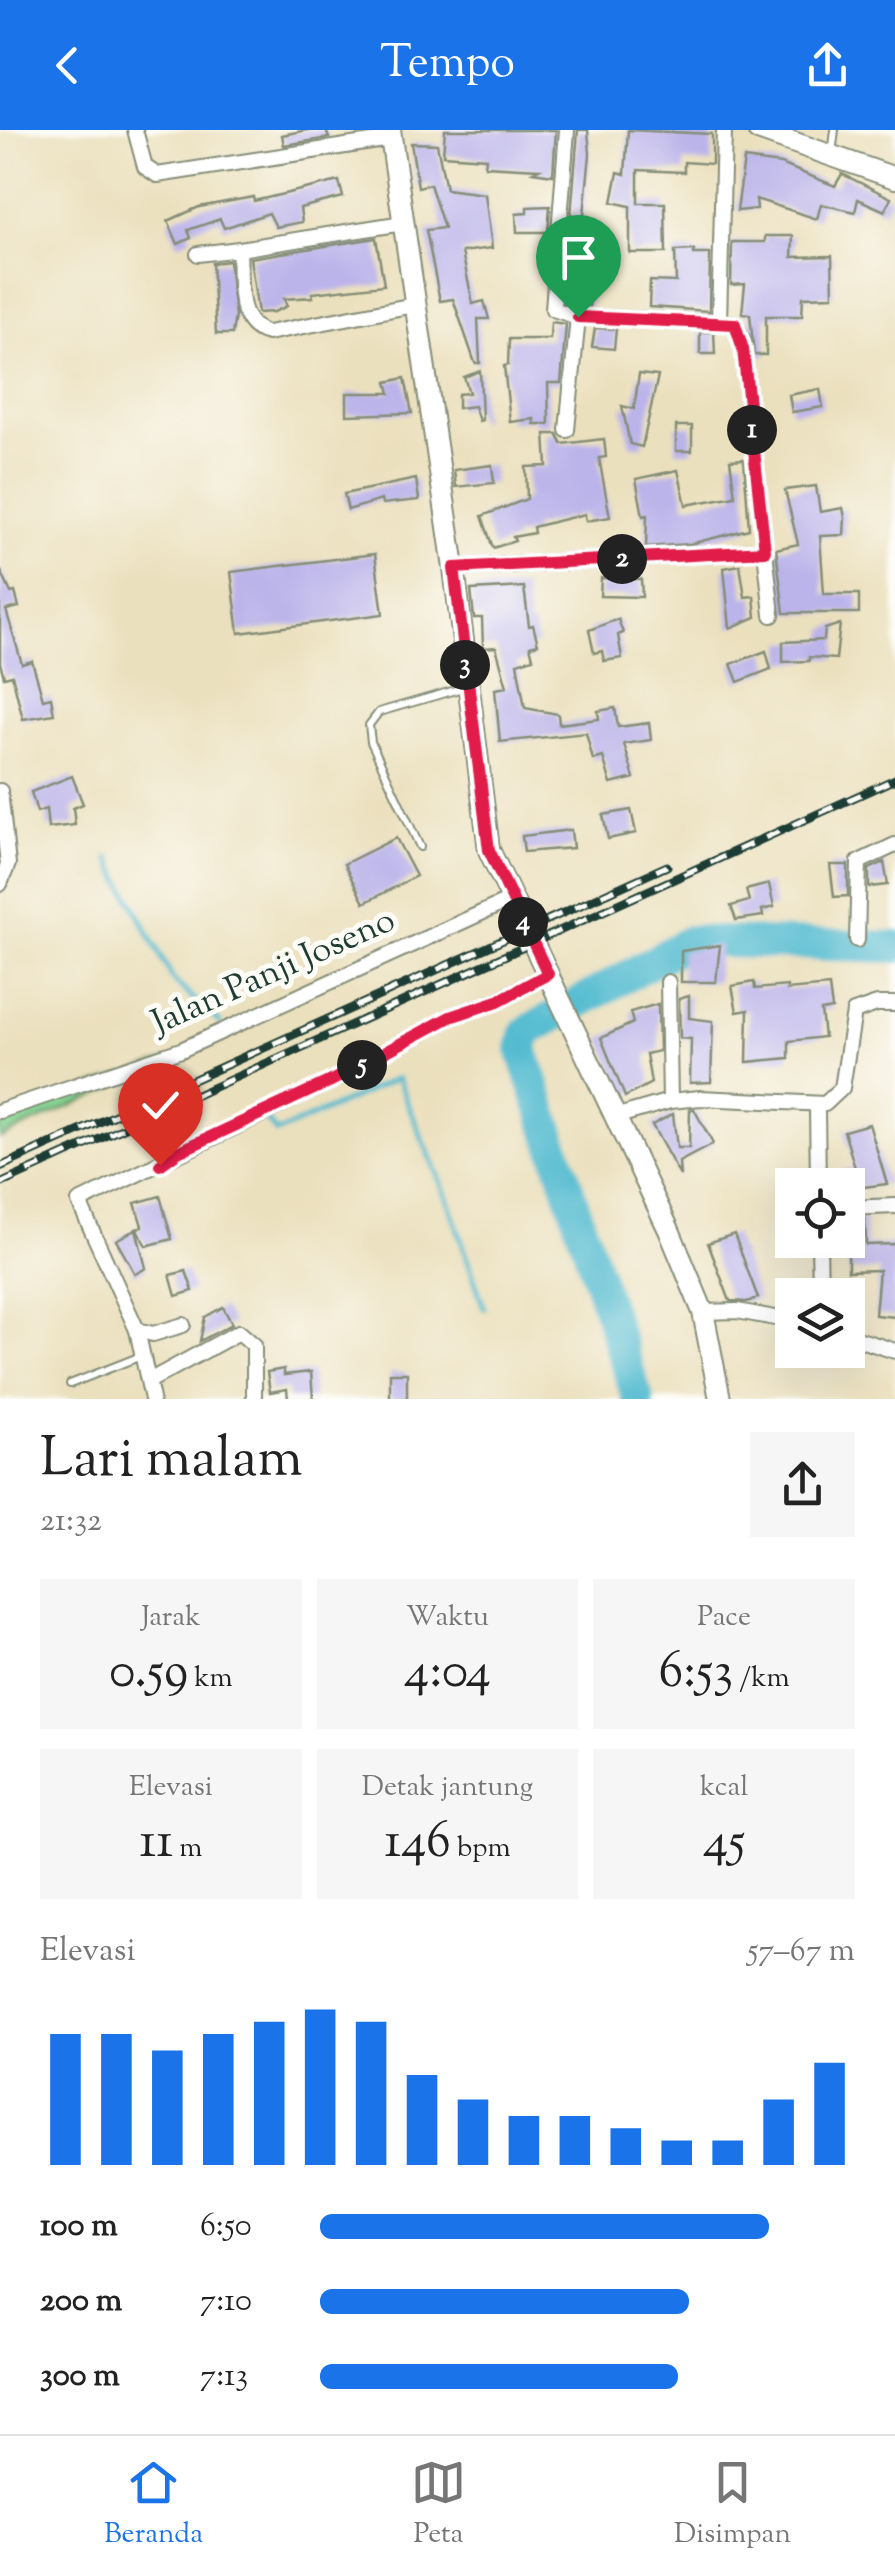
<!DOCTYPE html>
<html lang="id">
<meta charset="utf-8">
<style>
:root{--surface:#fff;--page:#f6f6f6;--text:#222;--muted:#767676;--line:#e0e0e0;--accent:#1a73e8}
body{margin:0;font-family:"Sorts Mill Goudy",serif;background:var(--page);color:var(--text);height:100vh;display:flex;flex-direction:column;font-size:38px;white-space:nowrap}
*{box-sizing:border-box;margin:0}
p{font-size:32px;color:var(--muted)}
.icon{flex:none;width:55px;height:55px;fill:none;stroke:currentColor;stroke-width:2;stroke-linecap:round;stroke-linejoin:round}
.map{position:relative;height:1269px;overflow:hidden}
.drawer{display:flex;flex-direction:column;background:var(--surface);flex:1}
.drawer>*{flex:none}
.tools{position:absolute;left:775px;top:1038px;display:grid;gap:20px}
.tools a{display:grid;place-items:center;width:90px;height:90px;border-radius:0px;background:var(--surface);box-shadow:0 10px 40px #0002;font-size:50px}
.pin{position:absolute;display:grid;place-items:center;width:85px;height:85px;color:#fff;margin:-102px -42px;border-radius:50% 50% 50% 0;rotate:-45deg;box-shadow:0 0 10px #0007}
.pin .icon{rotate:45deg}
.km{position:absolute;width:50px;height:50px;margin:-25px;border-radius:50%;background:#222;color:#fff;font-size:28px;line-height:50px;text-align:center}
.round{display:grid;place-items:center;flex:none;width:105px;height:105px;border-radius:0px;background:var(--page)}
.summary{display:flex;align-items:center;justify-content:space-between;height:170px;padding:0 40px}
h1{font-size:55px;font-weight:600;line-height:75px}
.metrics{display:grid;grid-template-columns:repeat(3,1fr);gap:15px;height:170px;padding:10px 40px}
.metrics div{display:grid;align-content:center;border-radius:0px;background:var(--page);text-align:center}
.metrics b{font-size:50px;font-weight:600}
.metrics small{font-size:28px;font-weight:400}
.metrics p{font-size:28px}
.chart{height:280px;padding:20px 40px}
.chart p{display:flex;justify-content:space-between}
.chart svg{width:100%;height:180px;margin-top:10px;stroke:var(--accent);stroke-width:6}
ul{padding:0 40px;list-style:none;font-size:32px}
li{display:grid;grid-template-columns:160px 120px 1fr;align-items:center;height:75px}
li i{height:25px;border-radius:12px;background:var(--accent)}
header{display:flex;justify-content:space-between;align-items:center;height:130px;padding:0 40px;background:var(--accent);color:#fff;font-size:45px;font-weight:600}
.dock{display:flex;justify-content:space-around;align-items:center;height:140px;border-top:2px solid var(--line);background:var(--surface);font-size:28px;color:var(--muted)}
.dock a{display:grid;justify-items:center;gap:5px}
.dock .on{color:var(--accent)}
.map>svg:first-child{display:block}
.green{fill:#86d392;stroke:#528863;stroke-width:2.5}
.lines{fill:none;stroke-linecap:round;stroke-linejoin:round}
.stream{stroke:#53bbd0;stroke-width:5}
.river{stroke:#53bbd0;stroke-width:32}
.building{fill:#bbb4ea}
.lane-casing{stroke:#858e78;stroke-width:10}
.street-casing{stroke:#858e78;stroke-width:18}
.secondary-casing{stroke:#858e78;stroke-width:24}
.lane{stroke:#fff;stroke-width:6}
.street{stroke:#fff;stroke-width:14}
.secondary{stroke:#fff;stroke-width:20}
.rail-casing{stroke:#1f3d34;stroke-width:9}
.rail{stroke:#fdfcf7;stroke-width:5;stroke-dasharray:15;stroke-linecap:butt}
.route-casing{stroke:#fff;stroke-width:20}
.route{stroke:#e11d48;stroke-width:12}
.labels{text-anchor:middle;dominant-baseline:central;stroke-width:10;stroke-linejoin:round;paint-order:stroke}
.street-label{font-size:35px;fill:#1f3d34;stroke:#fdfcf7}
</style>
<header><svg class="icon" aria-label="back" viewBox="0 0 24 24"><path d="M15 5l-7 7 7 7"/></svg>Tempo<svg class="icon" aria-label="share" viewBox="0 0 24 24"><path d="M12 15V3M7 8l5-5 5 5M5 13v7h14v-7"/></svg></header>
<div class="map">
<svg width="895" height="1269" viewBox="0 0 895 1269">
<rect width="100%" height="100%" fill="#fdfcf7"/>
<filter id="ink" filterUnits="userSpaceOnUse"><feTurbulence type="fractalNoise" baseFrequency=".01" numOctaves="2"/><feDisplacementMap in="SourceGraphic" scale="20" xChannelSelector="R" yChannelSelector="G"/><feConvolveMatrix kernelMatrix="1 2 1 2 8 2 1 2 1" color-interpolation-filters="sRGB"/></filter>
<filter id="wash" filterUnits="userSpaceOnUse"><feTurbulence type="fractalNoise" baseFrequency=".0048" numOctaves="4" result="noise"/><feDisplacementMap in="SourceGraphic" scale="40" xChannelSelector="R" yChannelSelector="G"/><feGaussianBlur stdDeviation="2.25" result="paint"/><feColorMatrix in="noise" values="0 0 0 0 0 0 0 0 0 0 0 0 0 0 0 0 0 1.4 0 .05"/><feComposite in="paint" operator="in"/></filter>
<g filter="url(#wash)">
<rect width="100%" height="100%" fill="#ebe0bd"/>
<!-- green -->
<path class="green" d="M191,922l-191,86v-22z"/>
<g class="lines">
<!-- stream -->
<g class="stream">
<path d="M109,728l65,123 46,42"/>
<path d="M265,987l11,16 121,-55 51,122 36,108"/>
</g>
<!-- river -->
<path class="river" d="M638,1269l-116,-350 4,-17 164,-91 205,6"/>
</g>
<g id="blocks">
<!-- building -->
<g class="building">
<path d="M307,0h19l3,8 -45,7 -2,-10z"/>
<path d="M445,0h111l-3,45 -20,-3 6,-3 -54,-3 1,-8 -43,-3z"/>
<path d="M578,0h10l2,24 -11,111 14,2 -4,40 -25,-6z"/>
<path d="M628,0l84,4v30l-28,-2v10l-46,-2v33h27l1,50h-36v-47l-18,-4 6,-30 7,2z"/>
<path d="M411,13l26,1 9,45 39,5 7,54 -30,4 11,52 11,-3 5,18h-11l2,44h-5l-22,-64 -13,2 -14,-71 18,-2 -14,-44 -12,3z"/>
<path d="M744,29l37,5 54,22 7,-12 49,24 -6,13 -27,-12 -3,13 -34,-8 -4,15 -61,-20 1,10 -20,2z"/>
<path d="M339,51l4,16 -43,11 2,14 -26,5 -7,-14 -45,15 -4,-9 -32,11 3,8 -13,6 -10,-23 31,-14 54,-10 1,4z"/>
<path d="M550,76l-2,26h-31l-1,-18 11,-1v-6z"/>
<path d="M765,106h28l-1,21 40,-1 1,40 -30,1 -1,19h-36v39h-12l-4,-41 -8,-1 3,-29 -14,1 1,-43h33z"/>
<path d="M376,108l8,47 -72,8 1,4 -29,2 3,7 -13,6 -16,1 -8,-55z"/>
<path d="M694,120v4h16l-1,57 -60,-4 1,-26 26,1 -1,-31z"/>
<path d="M229,131l6,55 -3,18h-16l-4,-71z"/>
<path d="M551,192l15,2 -5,59h-13l1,41h-15v-5l-24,3 -6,-56 4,-1 1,-26h41z"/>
<path d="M595,198l21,1 -2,20 -22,-2z"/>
<path d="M700,202h14l1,22h-15z"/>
<path d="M480,241l2,49 -3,1 -5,-15 -16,2v-14l11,-1 -5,-16z"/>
<path d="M639,244l19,2 -16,71 -12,-3 -8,-38 12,3z"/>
<path d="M405,248l7,35 -65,2v-22h43l-3,-11z"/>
<path d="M820,259l3,18 -31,5 -3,-17z"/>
<rect x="676" y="296" width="16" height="25"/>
<path d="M545,304h12l5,10 42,-5 2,18 -7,1 11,59 -24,4 -1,-7 -52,13 1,6 -21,4 2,4 -22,7 -11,-32 45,-17 -1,-32 21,-1z"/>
<path d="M744,329l5,70 -59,15 -44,3 1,-32 -4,1 -7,-37 42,-9 8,35 49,-9 -5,-36z"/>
<path d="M492,335l2,18 -38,4 -2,-17z"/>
<path d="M416,349l3,21 -37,4 -1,-4 -33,10 -4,-16z"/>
<path d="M816,356l4,26 23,-4 2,10 -1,17 -24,1 4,58h35v19h-75l-8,-64 22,-5 -13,-54z"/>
<path d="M375,424l8,60 -144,19 -8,-61z"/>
<path d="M740,435l5,32 9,-1 2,21 -26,11 -6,-60z"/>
<path d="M0,439l11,24 4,-1 4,15 -13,3 16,54 10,-3 11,38 8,-2 3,17 -31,5 -11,-44 -8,2 -4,-14z"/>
<path d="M601,448l40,1 1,18 -42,-1z"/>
<path d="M524,457l5,39 4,-1 5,19 -8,2 3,12 -16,5 8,45 33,6 1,10 40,-5 -1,-8 17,-3 3,19 31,-4 2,17 -27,4 10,34 -23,6 -8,-27 -10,3 -7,-27 -86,9 -5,-53 12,-2 -11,-40 -13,1 -1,-30h-8l-3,-28z"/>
<path d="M618,489l5,14 -5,2 4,23 -18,3 -2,-10 -8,2 -5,-23z"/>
<path d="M840,494l-4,35 -27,-2v4l-26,1v-20l41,-2 1,-11z"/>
<path d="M766,521l5,18 -33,13 -7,-18z"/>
<path d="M72,646l11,28 -10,4 2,17 -27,3 -2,-19 -9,3 -6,-20z"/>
<path d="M631,680l5,23 -28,6 -5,-24z"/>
<path d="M571,700l2,18 -49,4 -2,-16z"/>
<path d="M396,708l20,38 -52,27 -20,-39z"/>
<path d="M884,732l4,23 -19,2v-18z"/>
<path d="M830,735h18v31l-14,1z"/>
<path d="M769,754l5,23 -12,3 1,6 -27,4 -5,-14 18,-5 -3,-11z"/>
<path d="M720,815l-4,37h-35v-31z"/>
<path d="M754,852l1,7 32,-3v4l42,-4 3,23 -11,2 3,26 -35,4v17l-42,4 1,-52 -11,2 -5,-26z"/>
<path d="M689,866v22l24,3 -2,61 -21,1 1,-44 -11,-1 -1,-39z"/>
<path d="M658,874l1,47 -13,3 5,29 -26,14 -24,-59 32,-15 -3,-11z"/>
<path d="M694,979l19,35 -34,18 1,14 -28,-51 21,-11 4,34h12l1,-38z"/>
<path d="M869,994l18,60 -39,5v-4h-8l-3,-13 18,-4 -11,-37z"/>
<path d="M160,1066l12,43 -26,7 -9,-17 5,-3 -7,-23z"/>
<path d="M865,1089l1,26 29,-1v73l-20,-2 4,-45 -31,1v-51z"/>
<path d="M136,1099l10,39 -11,6 -19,-34z"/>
<path d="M734,1104l24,64 -11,4 -17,-1 -22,-58z"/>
<path d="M186,1141l7,20 -17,5 -6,-21z"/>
<path d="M223,1177l9,17 -32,17 5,-24z"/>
<path d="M284,1239v6l27,-3 2,27h-25l-1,-10 -17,3 -3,-20z"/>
<rect x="390" y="1243" width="17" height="26"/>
</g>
</g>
</g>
<g filter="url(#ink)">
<use href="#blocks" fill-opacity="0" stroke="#858e78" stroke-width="2.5"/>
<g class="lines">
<!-- lane casing -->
<g class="lane-casing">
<g id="lane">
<path d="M832,24l3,-24"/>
<path d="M420,717l-49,-105 -2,-17 10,-13 87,-25"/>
<path d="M70,1254l71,-28"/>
</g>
</g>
<!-- street casing -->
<g class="street-casing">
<g id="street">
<path d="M135,0l10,37 12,8 234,-36"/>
<path d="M567,0l-14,179 25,8 141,5"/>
<path d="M724,0l-5,192 16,2 7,15 30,276"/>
<path d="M239,119l164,-26"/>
<path d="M198,124l41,-5c2,28 -5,77 29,84l146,-28"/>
<path d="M567,300l11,-113"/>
<path d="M454,438l311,-17"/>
<path d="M0,661l8,73 -8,20"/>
<path d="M857,810l2,-78 36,-17"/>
<path d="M668,852l2,119"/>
<path d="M817,977l1,78"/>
<path d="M0,981l181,-61 331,-151"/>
<path d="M618,986l52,-15 30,-3 125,6 17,-16 12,-76 23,-8h18"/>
<path d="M848,1078l47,-2"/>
<path d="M819,1110l1,55"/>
<path d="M703,1182l34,-1 55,10"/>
<path d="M183,1195l-30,9 -16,-4 -58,-128 254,-122 117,-63 47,-16 51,-27"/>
<path d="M137,1200l15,69"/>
<path d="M848,1206l47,15"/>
<path d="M149,1251l90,-49 15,13v54"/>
</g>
</g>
<!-- secondary casing -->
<g class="secondary-casing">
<g id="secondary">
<path d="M390,0l64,438 35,282 180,380 34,82 17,87"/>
<path d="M758,0l137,48"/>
</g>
</g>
<!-- lane -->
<use href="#lane" class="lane"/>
<!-- street -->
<use href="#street" class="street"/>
<!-- secondary -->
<use href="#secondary" class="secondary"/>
<!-- rail casing -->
<g class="rail-casing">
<g id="rail">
<path d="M0,1037l667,-301"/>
<path d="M0,1054l895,-405"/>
</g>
</g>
<!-- rail -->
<use href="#rail" class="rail"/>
</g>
</g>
<g class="lines" filter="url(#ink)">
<!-- route casing -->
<g class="route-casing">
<path id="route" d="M160,1035l18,-13 155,-72 117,-63 48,-16 50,-27 -59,-124 -35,-282 311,-17 -22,-202 -8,-25 -157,-7"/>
</g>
<!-- route -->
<use href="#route" class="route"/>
</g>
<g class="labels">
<!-- street labels -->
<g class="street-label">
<text transform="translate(274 843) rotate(-24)">Jalan Panji Joseno</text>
</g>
</g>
</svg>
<div class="tools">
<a><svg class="icon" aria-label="locate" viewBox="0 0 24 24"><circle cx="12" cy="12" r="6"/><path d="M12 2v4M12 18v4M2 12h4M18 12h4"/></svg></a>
<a><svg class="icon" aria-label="layers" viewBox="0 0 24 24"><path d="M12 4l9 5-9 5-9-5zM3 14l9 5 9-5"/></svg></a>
</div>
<div class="pin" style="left:578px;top:187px;background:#1e9e55"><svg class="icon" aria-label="arrive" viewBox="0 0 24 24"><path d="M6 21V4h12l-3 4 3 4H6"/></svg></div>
<div class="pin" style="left:160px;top:1035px;background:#d93025"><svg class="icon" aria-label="check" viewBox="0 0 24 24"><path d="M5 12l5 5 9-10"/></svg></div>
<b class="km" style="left:752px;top:300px">1</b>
<b class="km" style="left:622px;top:429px">2</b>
<b class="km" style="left:465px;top:535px">3</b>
<b class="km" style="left:523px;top:792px">4</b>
<b class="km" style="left:362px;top:935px">5</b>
</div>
<section class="drawer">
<div class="summary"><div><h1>Lari malam</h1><p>21:32</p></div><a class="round"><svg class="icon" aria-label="share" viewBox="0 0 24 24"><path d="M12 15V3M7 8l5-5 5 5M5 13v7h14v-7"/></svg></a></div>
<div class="metrics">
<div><p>Jarak</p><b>0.59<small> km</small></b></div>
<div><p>Waktu</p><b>4:04</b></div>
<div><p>Pace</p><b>6:53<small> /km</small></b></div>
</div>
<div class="metrics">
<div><p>Elevasi</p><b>11<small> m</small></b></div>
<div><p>Detak jantung</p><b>146<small> bpm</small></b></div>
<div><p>kcal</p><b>45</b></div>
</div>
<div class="chart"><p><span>Elevasi</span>57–67 m</p>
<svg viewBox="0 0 160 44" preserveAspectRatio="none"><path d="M5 44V12M15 44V12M25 44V16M35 44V12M45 44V9M55 44V6M65 44V9M75 44V22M85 44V28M95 44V32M105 44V32M115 44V35M125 44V38M135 44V38M145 44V28M155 44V19"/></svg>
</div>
<ul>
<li><b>100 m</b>6:50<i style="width:84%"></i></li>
<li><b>200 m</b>7:10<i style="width:69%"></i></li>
<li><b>300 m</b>7:13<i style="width:67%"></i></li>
</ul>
</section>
<nav class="dock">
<a class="on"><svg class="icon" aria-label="home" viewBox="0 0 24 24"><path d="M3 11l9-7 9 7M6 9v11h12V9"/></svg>Beranda</a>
<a><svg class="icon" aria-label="map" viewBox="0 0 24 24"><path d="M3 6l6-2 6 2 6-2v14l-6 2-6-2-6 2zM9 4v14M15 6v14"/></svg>Peta</a>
<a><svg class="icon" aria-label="saved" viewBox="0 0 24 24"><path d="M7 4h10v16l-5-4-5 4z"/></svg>Disimpan</a>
</nav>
